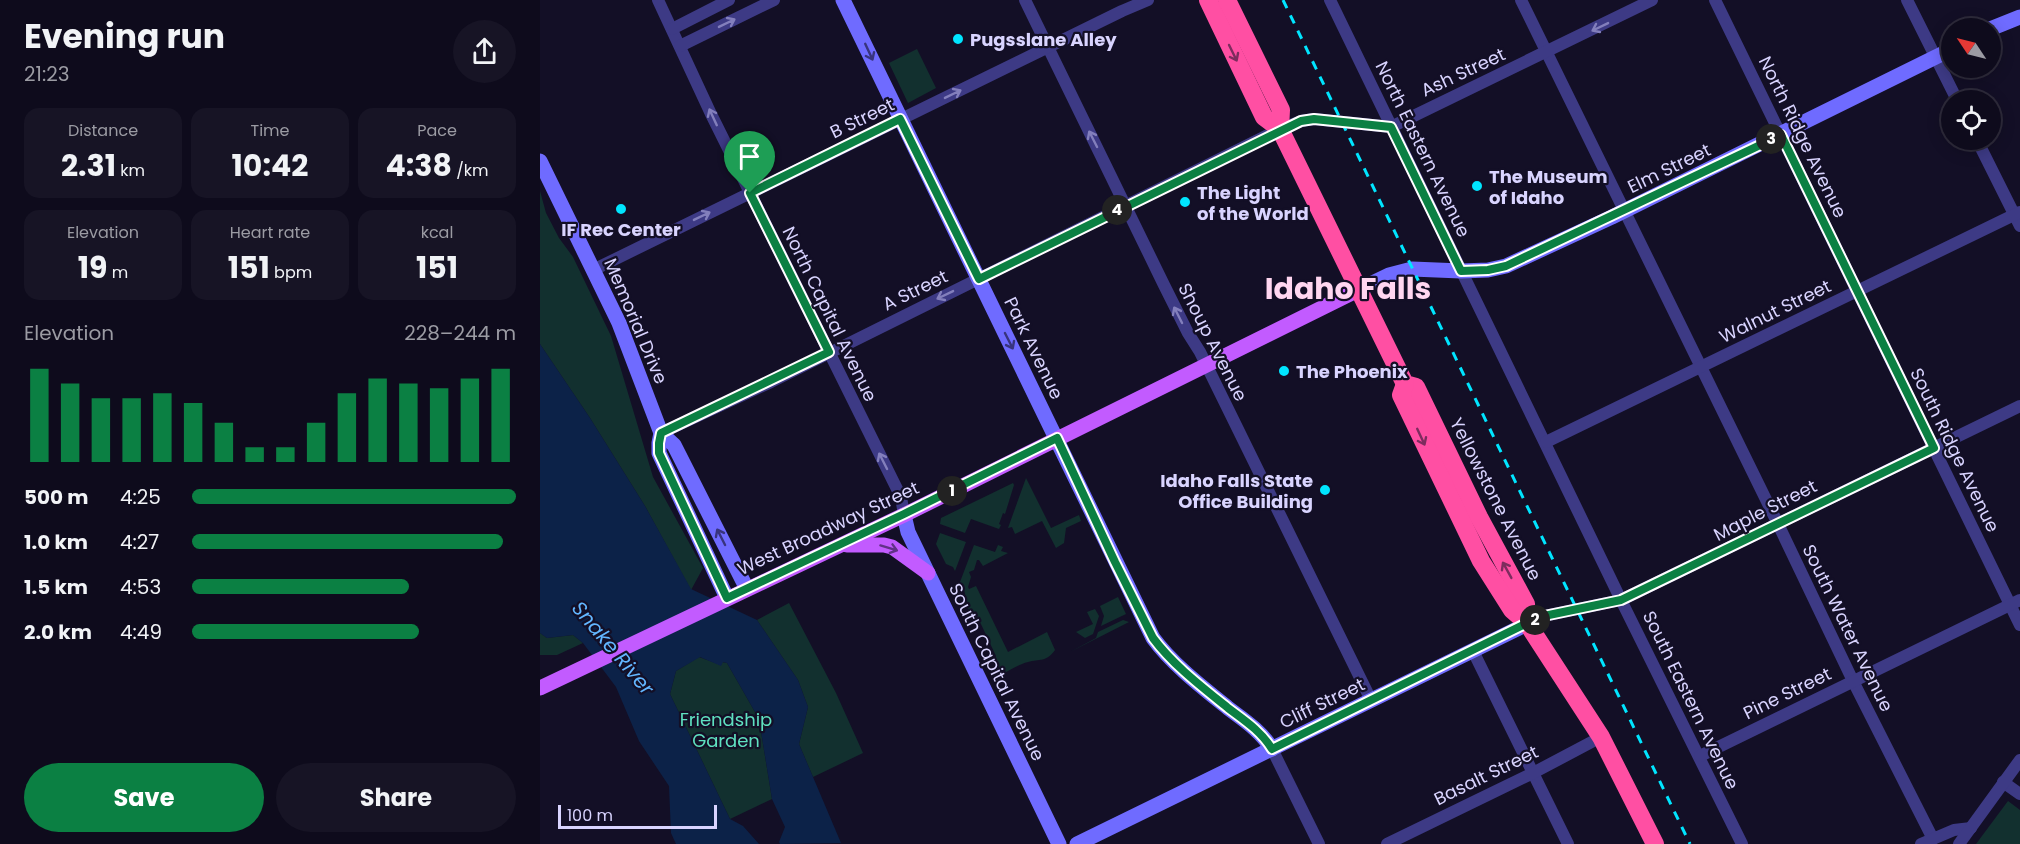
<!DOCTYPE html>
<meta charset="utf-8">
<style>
:root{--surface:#0e0b1c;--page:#171425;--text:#f1f3f6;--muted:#9b9ba3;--line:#2e2b3b;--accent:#0b8043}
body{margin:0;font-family:Poppins,sans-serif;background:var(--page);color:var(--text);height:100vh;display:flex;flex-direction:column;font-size:22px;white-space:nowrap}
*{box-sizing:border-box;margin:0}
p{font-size:20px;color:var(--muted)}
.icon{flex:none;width:33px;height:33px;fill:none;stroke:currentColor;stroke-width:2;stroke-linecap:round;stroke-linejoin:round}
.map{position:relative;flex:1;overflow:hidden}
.panel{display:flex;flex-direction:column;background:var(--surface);width:540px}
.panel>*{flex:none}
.needle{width:39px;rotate:305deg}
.fabs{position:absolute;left:1401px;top:18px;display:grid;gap:12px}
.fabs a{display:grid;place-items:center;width:60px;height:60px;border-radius:50%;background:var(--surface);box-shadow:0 3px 15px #0003,0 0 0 2px var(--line);font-size:30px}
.scale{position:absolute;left:18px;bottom:15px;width:159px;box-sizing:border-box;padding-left:6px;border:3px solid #d9d4ff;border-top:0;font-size:16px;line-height:21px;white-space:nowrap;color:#d9d4ff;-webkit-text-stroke:4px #130f26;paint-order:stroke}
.pin{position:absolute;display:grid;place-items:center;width:51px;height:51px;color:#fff;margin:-62px -26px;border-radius:50% 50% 50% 0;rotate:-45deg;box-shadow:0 0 6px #0007}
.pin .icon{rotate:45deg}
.km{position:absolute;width:30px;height:30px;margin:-15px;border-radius:50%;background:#222;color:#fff;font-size:16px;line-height:30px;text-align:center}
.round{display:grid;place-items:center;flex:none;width:63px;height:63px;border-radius:32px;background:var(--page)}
.head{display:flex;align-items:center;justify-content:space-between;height:102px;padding:0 24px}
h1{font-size:33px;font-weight:700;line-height:45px}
.figures{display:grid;grid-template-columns:repeat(3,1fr);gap:9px;height:102px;padding:6px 24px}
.figures div{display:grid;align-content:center;border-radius:15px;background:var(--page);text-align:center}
.figures b{font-size:30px;font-weight:700}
.figures small{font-size:16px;font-weight:400}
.figures p{font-size:16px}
.chart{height:168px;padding:12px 24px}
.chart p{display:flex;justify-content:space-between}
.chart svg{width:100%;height:108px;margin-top:6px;stroke:var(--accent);stroke-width:6}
.action{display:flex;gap:12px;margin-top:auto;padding:12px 24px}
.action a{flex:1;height:69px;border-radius:36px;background:var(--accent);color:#fff;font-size:24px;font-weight:700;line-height:69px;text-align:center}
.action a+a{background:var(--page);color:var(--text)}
ul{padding:0 24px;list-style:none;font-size:20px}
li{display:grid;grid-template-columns:96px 72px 1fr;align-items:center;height:45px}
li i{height:15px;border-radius:8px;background:var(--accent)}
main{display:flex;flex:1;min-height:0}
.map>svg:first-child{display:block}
.green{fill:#12302f}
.water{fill:#0c2248}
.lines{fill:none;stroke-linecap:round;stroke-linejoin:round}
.street{stroke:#3d3a85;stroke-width:12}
.secondary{stroke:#6f6bff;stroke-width:15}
.primary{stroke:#c25bff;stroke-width:15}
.highway{stroke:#ff4fa3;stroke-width:18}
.rail{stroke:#00e5ff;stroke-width:3;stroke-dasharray:9 8;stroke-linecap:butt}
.oneway{stroke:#837fbc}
.oneway2{stroke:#38347d}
.oneway3{stroke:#7d2c5e}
.oneway4{stroke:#623188}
.route-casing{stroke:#fff;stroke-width:12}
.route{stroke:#0b8043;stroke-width:8}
.poi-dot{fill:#00e5ff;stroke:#130f26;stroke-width:2}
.labels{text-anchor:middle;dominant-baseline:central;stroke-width:4.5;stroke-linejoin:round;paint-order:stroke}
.poi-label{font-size:18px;font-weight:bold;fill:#d9d4ff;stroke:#130f26;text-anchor:start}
.street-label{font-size:18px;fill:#d9d4ff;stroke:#130f26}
.park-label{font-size:18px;fill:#5fe0c0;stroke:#130f26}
.water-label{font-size:20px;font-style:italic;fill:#62b6ff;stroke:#130f26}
.town-label{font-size:30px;font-weight:bold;fill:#ffd6f0;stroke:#130f26}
</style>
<main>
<section class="panel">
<div class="head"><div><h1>Evening run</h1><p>21:23</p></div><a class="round"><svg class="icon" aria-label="share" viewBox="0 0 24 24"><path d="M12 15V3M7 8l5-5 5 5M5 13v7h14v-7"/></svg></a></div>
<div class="figures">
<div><p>Distance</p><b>2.31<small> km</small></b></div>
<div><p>Time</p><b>10:42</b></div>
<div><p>Pace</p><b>4:38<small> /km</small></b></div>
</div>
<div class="figures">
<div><p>Elevation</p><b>19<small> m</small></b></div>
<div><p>Heart rate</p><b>151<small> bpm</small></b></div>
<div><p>kcal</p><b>151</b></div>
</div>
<div class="chart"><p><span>Elevation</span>228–244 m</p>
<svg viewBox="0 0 160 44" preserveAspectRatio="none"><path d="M5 44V6M15 44V12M25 44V18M35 44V18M45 44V16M55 44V20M65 44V28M75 44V38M85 44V38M95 44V28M105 44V16M115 44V10M125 44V12M135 44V14M145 44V10M155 44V6"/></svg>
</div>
<ul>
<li><b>500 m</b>4:25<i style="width:100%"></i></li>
<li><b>1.0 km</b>4:27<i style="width:96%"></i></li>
<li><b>1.5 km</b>4:53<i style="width:67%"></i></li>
<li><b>2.0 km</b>4:49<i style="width:70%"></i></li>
</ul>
<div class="action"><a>Save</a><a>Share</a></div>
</section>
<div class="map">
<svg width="1480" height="844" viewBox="0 0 1480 844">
<rect width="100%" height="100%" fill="#130f26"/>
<!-- green -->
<g class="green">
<path d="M377,49l19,39 -28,15 -19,-40z"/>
<path d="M0,191l6,22 13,25 14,19 38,79 42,141 50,91 -12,22 -46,-84 -55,-88 -50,-74z"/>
<path d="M486,478l25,50 28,-13 2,6 -15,7 -2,15 -8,5 -14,-27 -27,13 -3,-7 -4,1z"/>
<path d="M473,483l1,2 -9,29 -2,-1 -4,11 2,1 -2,4 -28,-10 -6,14 -25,-9 1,-6z"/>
<path d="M400,533l26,9 -11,29 -2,-4 -7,-3 -10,-20z"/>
<path d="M434,545l21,7 3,-7 5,2 -2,4 7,2 -25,13 -4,-6h-2l-3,10 -5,2 2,5 -3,10 1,2 7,-3 32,66 39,-20 8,18c-8,12 -16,9 -27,12 -9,2 -19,9 -28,13l-6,-13 2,-6 -16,-34 -7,-2 -9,-21 1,-6 -5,-11z"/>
<path d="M578,597l8,17 -25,12 3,-10 -4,-10z"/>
<path d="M249,603l47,90 27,60 -50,24 -14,-33 9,-37 -10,-27 -41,-60z"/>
<path d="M555,609l4,7 -6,18 -8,4 -9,-6 17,-8 -6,-12z"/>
<path d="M583,620l6,2 -59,30 26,-14 2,-6z"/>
<path d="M0,633l7,5 26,-3 10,8 -26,12h-17z"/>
<path d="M159,657l22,8 1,-3 5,1 32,56 13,80 -42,20 -60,-125 6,-23z"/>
<path d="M1468,801l12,9v34h-44z"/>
</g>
<!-- water -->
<path class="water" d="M0,344l50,74 55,88 46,83 66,31 41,60 10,27 -9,37 42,99 -61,1 -1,-2 6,-15 -13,-28 -13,-80 -32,-56 -4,-1 -2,4 -21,-9 -24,14 -6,23 60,125 13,7 16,18h-83l-5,-11 -2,-47 -30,-45 -23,-54 -33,-44 -10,-8 -26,3 -7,-5z"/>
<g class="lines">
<!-- street -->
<g class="street">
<path d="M118,0l53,114 190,383 3,18"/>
<path d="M485,0l139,285 24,48 12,19 171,348"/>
<path d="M790,0l291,600 121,244"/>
<path d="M981,0l257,524 75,157 80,158"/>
<path d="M1175,0l305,625"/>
<path d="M1367,0l50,100"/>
<path d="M132,29l57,-29"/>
<path d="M140,46l94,-46"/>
<path d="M1437,140l43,86"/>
<path d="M53,270l529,-259 26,-11"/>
<path d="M121,433l110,-51 509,-253 21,-8 13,-2 77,8 261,-127"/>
<path d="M1006,442l474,-230"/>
<path d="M981,626l23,-10 77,-16 399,-194"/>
<path d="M933,651l95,193"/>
<path d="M732,749l47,95"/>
<path d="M1160,756l320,-156"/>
<path d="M1463,782l17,12"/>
<path d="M847,844l146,-71 68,-36"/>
<path d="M1381,844l33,-14 17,-2"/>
<path d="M1419,844l61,-84"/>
</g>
<!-- secondary -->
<g class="secondary">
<path d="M303,0l310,638c20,27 49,49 75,70 16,12 33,23 44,41"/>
<path d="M1450,29l30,-12"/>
<path d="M0,161l79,162 42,110 13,12 73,144"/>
<path d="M818,290l31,-15 23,-6 49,2 27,-1 18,-4 106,-49 340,-168"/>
<path d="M121,433l-2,10v10l68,145"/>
<path d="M364,515l4,17 151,312"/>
<path d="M537,844l442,-216"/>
</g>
<!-- primary -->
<g class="primary">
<path d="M307,545h37l8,2 36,26"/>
<path d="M0,688l364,-173 454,-225"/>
</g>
<!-- highway -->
<g class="highway">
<path d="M668,0l56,117 16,12 125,255 11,3 63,130 47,87 1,19"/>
<path d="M687,0l54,110 -1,19"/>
<path d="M865,384l-4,11 80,166 31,49 15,13 74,114 54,107"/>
</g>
<!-- rail -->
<path class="rail" d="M743,0l407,844"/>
</g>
<!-- one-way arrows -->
<defs><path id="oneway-shaft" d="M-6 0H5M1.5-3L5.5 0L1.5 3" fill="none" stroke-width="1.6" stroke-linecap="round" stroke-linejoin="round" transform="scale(1.5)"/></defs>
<g class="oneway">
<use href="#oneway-shaft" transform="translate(187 23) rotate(-26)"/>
<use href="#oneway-shaft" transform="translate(1060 27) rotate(154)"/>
<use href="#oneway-shaft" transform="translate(413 94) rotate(-26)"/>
<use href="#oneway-shaft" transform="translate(173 117) rotate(-115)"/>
<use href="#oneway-shaft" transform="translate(553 139) rotate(-117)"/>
<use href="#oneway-shaft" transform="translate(162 216) rotate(-26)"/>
<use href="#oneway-shaft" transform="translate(405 295) rotate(154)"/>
<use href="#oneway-shaft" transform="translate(638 315) rotate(-117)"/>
<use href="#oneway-shaft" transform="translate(343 461) rotate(-117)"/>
</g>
<g class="oneway2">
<use href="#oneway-shaft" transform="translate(329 52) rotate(65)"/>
<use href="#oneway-shaft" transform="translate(469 341) rotate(63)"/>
<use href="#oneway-shaft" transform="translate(181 537) rotate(-117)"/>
</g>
<g class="oneway3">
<use href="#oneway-shaft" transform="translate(693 53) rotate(64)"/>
<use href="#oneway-shaft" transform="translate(881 437) rotate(65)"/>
<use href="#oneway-shaft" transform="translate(967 570) rotate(-119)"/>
</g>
<use class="oneway4" href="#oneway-shaft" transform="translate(349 548) rotate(17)"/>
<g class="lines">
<!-- route casing -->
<g class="route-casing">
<path id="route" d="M360,119l79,160 322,-158 13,-2 77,8 70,144 27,-1 18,-4 275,-131 153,313 -313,152 -77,16 -17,7 -255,126c-11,-18 -28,-29 -44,-41 -26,-21 -55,-43 -75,-70l-38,-76 -58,-124 -153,76 -177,84 -68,-145v-10l2,-10 168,-81 -79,-159z"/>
</g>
<!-- route -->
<use href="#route" class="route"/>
</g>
<!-- markers -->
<g class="poi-dot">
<circle cx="418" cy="39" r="6"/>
<circle cx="937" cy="186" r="6"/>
<circle cx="645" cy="202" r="6"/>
<circle cx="81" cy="209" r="6"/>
<circle cx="744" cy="371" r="6"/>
<circle cx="785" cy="490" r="6"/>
</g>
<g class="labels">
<!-- poi labels -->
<g class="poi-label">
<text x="430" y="39">Pugsslane Alley</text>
<text x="949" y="176">The Museum<tspan x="949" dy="21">of Idaho</tspan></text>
<text x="657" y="192">The Light<tspan x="657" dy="21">of the World</tspan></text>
<text x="81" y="229" text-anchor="middle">IF Rec Center</text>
<text x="756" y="371">The Phoenix</text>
<text x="773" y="480" text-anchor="end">Idaho Falls State<tspan x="773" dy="21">Office Building</tspan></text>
</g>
<!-- street labels -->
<g class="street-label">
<text transform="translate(923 72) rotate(-25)">Ash Street</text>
<text transform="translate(322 118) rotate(-26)">B Street</text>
<text transform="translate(1263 137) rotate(64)">North Ridge Avenue</text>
<text transform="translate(883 149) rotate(64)">North Eastern Avenue</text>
<text transform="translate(1129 168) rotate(-26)">Elm Street</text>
<text transform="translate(375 290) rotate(-26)">A Street</text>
<text transform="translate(1235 311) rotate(-26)">Walnut Street</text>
<text transform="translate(290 314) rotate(64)">North Capital Avenue</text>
<text transform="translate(96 321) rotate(67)">Memorial Drive</text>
<text transform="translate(673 342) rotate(63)">Shoup Avenue</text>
<text transform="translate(494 348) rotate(64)">Park Avenue</text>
<text transform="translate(1415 450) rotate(64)">South Ridge Avenue</text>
<text transform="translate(956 499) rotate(63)">Yellowstone Avenue</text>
<text transform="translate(1225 510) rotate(-27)">Maple Street</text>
<text transform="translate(288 528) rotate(-25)">West Broadway Street</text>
<text transform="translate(1308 628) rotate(64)">South Water Avenue</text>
<text transform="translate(457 672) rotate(64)">South Capital Avenue</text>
<text transform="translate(1247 693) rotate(-26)">Pine Street</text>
<text transform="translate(1151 700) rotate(64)">South Eastern Avenue</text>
<text transform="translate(782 703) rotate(-26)">Cliff Street</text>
<text transform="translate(946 775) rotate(-26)">Basalt Street</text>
</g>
<!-- park labels -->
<g class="park-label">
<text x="186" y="719">Friendship<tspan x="186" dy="21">Garden</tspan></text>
</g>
<!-- water labels -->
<g class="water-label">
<text transform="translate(73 648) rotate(50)">Snake River</text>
</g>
<!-- town labels -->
<g class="town-label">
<text x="808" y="288">Idaho Falls</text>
</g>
</g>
</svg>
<div class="fabs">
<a><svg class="needle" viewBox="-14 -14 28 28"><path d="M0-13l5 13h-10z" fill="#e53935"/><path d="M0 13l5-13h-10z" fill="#9b9ba3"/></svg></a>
<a><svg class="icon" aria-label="locate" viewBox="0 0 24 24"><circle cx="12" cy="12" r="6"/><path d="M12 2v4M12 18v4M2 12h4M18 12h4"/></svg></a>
</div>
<div class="scale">100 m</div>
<div class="pin" style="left:210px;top:193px;background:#1e9e55"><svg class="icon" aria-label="arrive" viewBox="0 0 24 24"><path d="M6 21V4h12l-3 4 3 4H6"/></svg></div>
<b class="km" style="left:412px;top:491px">1</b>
<b class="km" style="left:995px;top:620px">2</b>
<b class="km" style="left:1231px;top:139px">3</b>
<b class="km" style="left:577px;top:210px">4</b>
</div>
</main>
